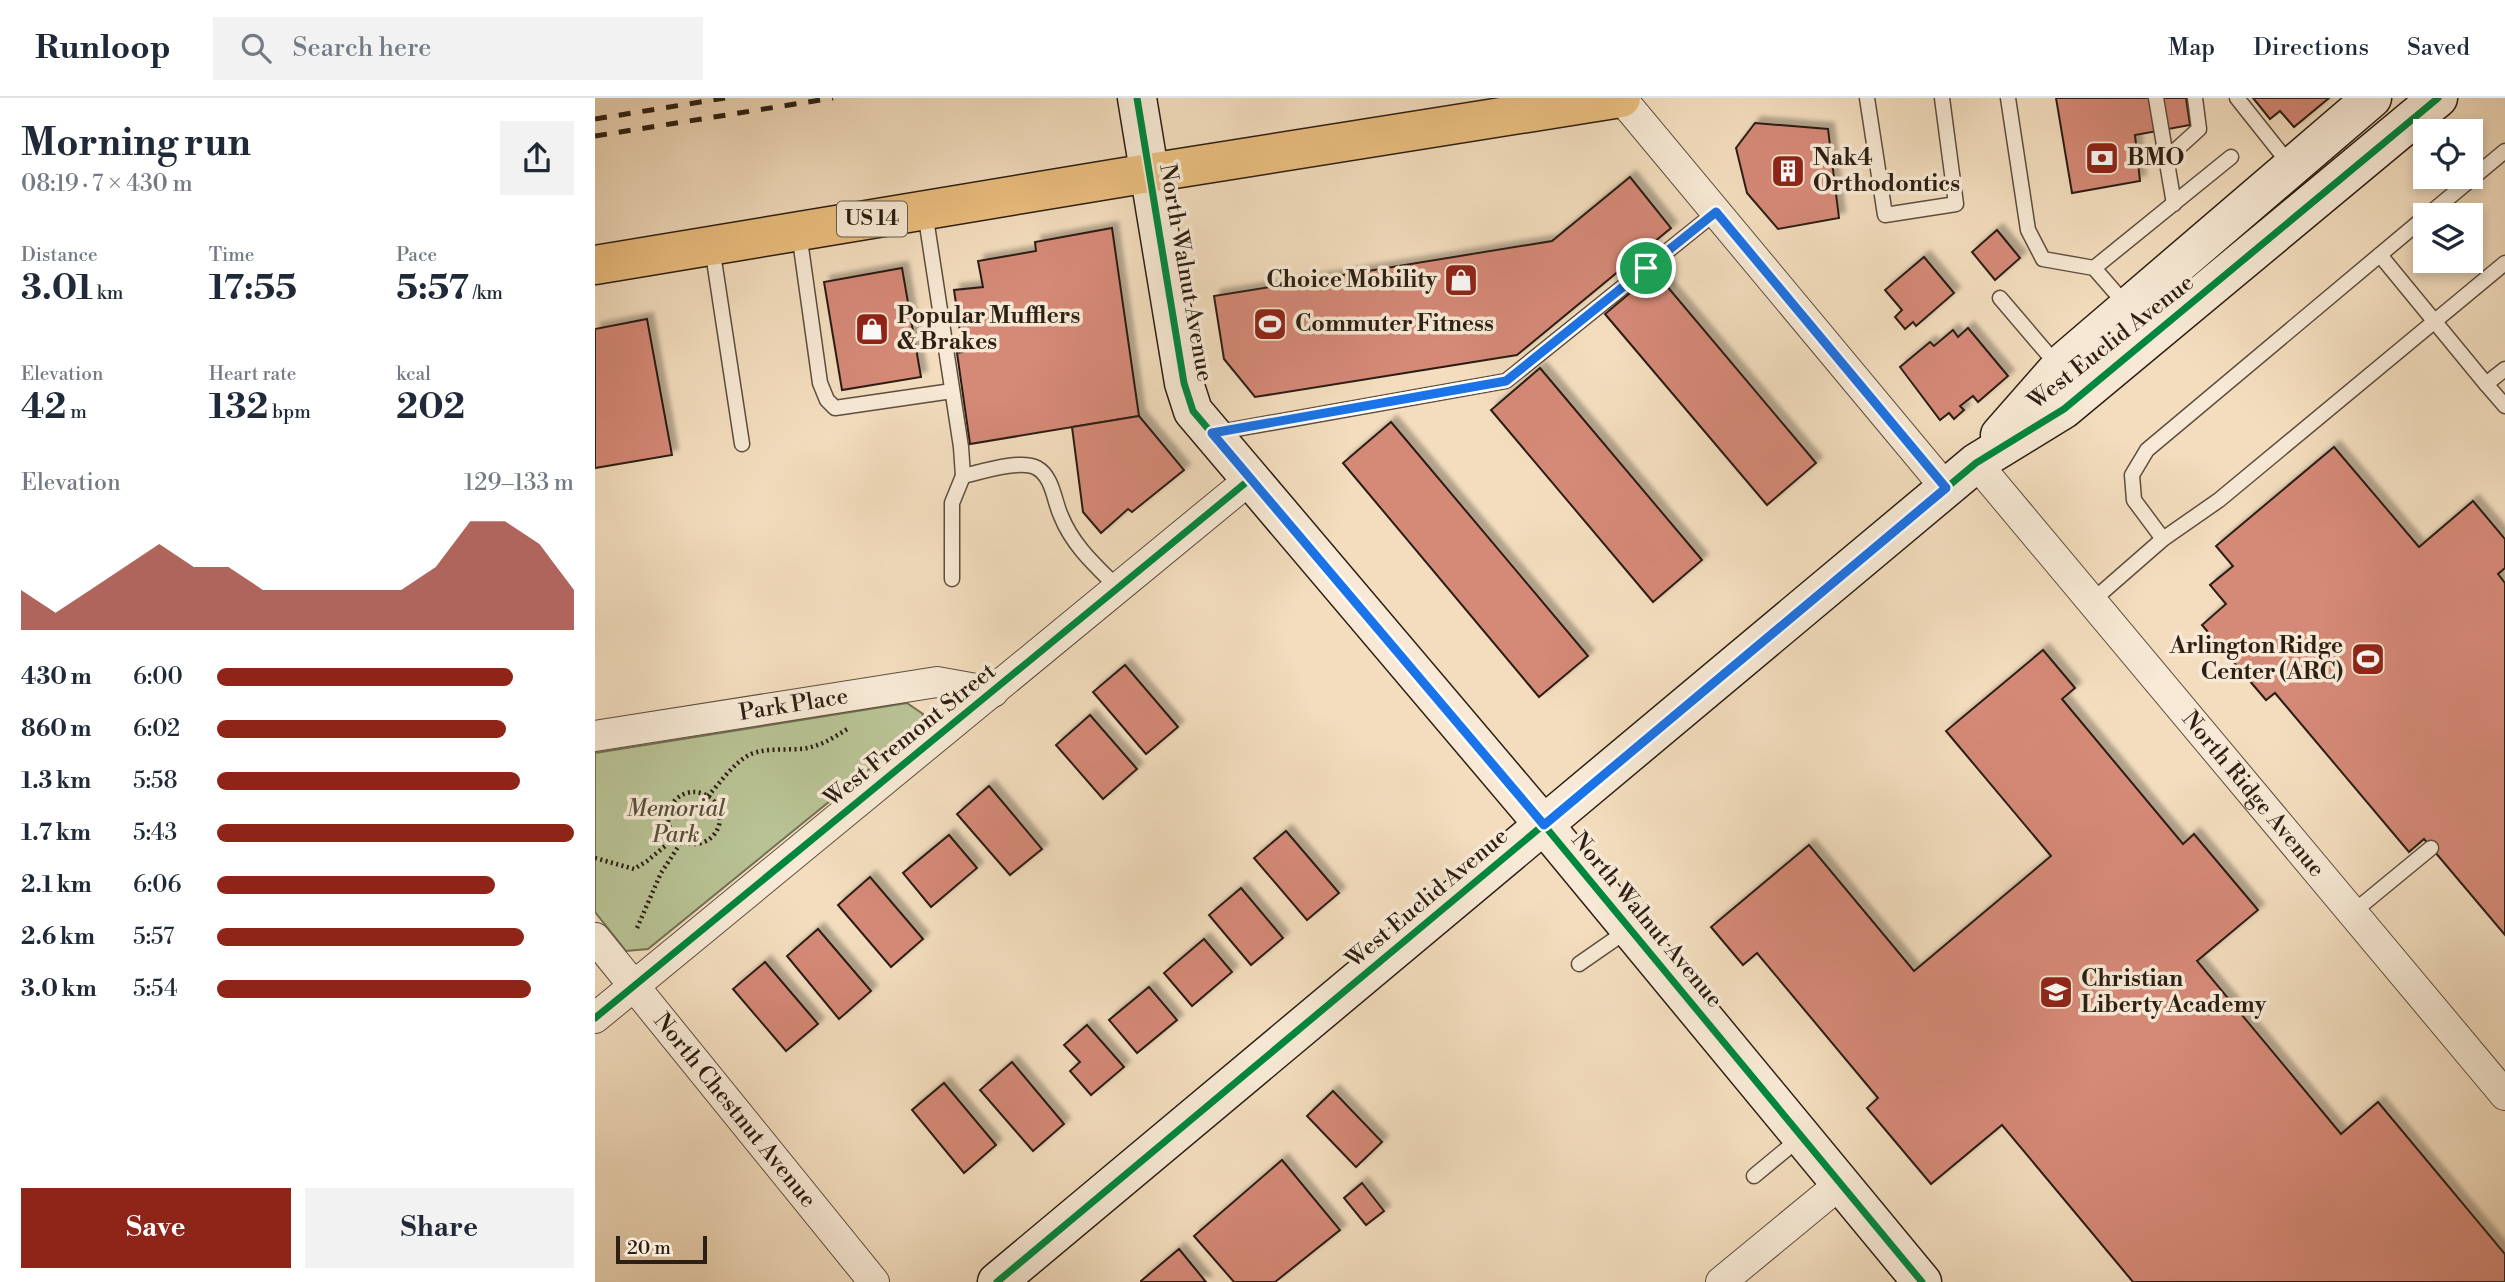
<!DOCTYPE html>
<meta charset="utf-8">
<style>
:root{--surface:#fff;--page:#f2f2f3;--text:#1f2937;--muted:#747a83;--line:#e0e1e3;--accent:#8f2418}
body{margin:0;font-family:"Libre Bodoni",serif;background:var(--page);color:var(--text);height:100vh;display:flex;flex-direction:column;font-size:26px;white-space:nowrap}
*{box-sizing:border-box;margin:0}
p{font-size:23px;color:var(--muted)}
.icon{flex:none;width:38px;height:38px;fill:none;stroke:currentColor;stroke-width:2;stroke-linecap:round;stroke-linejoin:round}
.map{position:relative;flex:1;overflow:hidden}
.details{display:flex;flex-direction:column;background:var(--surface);width:595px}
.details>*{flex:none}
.tools{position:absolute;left:1818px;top:21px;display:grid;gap:14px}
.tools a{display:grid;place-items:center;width:70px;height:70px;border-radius:0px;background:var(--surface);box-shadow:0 4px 10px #0003;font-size:35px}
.scale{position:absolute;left:21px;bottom:18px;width:91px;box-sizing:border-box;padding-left:7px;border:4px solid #2c1f13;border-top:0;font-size:19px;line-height:24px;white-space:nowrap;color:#2c1f13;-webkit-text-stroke:5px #f7e9d5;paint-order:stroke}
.pin{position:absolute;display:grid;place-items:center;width:60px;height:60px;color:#fff;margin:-30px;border:4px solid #fff;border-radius:50%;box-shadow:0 2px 7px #0007}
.round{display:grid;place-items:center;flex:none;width:74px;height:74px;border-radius:0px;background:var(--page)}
.head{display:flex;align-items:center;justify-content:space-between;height:119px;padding:0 21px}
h1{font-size:38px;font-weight:800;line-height:52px}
.stats{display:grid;grid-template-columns:repeat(3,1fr);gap:10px;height:119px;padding:7px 21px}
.stats div{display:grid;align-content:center}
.stats b{font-size:35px;font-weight:800}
.stats small{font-size:19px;font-weight:400}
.stats p{font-size:19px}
.chart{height:196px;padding:14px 21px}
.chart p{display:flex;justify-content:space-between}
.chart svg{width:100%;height:126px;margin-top:7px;fill:var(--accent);opacity:.7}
.button{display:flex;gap:14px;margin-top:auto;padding:14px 21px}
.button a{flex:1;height:80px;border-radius:0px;background:var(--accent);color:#fff;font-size:28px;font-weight:800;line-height:80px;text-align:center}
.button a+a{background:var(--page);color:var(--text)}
ul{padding:0 21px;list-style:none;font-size:23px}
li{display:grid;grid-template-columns:112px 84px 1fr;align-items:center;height:52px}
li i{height:18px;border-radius:9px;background:var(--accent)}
header{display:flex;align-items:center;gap:42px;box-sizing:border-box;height:98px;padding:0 35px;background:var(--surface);border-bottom:2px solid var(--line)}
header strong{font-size:33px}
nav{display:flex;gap:38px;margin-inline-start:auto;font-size:24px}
.search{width:490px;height:63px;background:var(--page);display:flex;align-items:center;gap:18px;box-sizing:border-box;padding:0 24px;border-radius:0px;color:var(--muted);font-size:26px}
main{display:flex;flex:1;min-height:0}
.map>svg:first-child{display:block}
.park{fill:#b8c294;stroke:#727054;stroke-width:2}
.building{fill:#d58977;stroke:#2c1f13;stroke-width:2;filter:url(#shadow)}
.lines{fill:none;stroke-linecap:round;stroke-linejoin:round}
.lane-casing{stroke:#5e4e3e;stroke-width:17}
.street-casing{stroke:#5e4e3e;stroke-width:32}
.secondary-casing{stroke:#2c1f13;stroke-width:41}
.primary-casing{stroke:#2c1f13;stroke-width:41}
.path{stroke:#2c1f13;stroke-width:4.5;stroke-dasharray:2 3.5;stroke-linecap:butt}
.lane{stroke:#f7e9d5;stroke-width:14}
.street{stroke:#f7e9d5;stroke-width:30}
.secondary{stroke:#f7e9d5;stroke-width:38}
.primary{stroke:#eabe7f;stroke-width:38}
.rail{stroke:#2c1f13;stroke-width:5;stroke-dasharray:12 12;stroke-linecap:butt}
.cycleway-casing{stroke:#f7e9d5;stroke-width:11}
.cycleway{stroke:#00873e;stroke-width:7}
.route-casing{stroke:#fff;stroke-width:14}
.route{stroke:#1a73e8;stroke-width:9}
.labels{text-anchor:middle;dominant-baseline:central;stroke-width:7;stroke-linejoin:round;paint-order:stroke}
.shield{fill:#f7e9d5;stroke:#695c4d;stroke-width:2}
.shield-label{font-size:21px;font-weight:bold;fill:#2c1f13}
.poi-label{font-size:23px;font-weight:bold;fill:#2c1f13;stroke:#f7e9d5;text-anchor:start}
.street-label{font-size:23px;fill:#2c1f13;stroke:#f7e9d5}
.park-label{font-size:23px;font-style:italic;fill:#56503a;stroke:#f7e9d5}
</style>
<header>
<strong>Runloop</strong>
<div class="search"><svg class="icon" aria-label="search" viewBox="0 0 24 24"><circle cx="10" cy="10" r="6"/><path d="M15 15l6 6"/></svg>Search here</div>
<nav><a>Map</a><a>Directions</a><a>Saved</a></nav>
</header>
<main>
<section class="details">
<div class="head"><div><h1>Morning run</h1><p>08:19 · 7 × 430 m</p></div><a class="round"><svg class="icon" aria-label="share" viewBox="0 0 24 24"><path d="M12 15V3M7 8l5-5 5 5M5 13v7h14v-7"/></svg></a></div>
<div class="stats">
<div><p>Distance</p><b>3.01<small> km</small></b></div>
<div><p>Time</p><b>17:55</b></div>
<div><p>Pace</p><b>5:57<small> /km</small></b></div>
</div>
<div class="stats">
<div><p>Elevation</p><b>42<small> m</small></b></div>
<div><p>Heart rate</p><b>132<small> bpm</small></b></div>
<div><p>kcal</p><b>202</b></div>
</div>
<div class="chart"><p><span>Elevation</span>129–133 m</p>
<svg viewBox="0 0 160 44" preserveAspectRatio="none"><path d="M0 44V30L10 38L20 30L30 22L40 14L50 22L60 22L70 30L80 30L90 30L100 30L110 30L120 22L130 6L140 6L150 14L160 30V44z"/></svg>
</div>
<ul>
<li><b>430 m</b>6:00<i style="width:83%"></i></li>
<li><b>860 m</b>6:02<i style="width:81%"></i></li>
<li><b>1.3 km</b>5:58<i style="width:85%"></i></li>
<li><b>1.7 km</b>5:43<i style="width:100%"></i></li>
<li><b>2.1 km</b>6:06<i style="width:78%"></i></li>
<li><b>2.6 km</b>5:57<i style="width:86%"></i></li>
<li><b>3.0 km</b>5:54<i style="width:88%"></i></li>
</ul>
<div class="button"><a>Save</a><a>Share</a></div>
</section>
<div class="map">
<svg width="1910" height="1184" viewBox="0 0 1910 1184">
<defs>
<filter id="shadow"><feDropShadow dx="6" dy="-6" stdDeviation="2" flood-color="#0004"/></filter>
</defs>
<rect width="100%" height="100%" fill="#f3ddbe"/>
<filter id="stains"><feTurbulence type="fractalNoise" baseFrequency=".00286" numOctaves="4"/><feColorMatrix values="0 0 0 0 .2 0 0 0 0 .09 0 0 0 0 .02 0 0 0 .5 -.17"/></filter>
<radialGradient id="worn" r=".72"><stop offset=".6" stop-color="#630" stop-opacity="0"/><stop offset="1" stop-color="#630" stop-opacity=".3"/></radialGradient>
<!-- park -->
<path class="park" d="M312,605l16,11 -2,13 -273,222 -22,2 -31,-39v-159z"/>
<!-- building -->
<g class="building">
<path d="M1461,0h130l4,27 -55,10 5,46 -68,12z"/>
<path d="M1658,0h76l-35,29 -14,-16 -10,8z"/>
<path d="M1160,25l73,6 11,89 -61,11 -31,-36 -11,-45z"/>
<path d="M1035,79l41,51 -154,127 -262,42 -31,-38 -10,-63 338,-55z"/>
<path d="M517,130l27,188 -169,28 -13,-91 6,-1 -9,-62 29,-3 -5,-26 58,-10 -1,-9z"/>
<path d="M1402,132l23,28 -25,22 -23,-28z"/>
<path d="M1329,159l30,36 -38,33 -3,-4 -8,7 -10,-12 7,-7 -17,-20z"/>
<path d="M307,170l19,109 -79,13 -18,-108z"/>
<path d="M1060,174l161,191 -49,42 -162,-191z"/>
<path d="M52,221l25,136 -77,13v-139z"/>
<path d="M1373,230l40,48 -30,26 -5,-6 -13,10 4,4 -10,9 -5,-6 -9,7 -40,-53 30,-25 4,4 19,-16 5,7z"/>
<path d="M945,270l162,192 -49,42 -162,-192z"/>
<path d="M544,318l45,54 -52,42 -4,-3 -27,24 -18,-21 -11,-85z"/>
<path d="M796,324l197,234 -49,41 -196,-234z"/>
<path d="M1739,349l85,100 54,-46 32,38v29l-7,6 7,9v352l-81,-96 -15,13 -134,-159 -9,7 -64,-75 24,-21 -16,-19 23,-19 -17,-20z"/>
<path d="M1448,552l32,38 -13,11 121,145 11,-10 64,76 -61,51 144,173 37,-32 127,152v28h-372l-131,-157 -71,59 -64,-76 11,-10 -121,-145 -14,12 -32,-38 98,-82 105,126 137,-115 -105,-125z"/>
<path d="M530,567l53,62 -32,27 -53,-62z"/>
<path d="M495,617l47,54 -34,30 -47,-54z"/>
<path d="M394,688l53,63 -32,26 -53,-61z"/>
<path d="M691,733l53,62 -32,27 -53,-62z"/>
<path d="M354,737l28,33 -46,39 -28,-34z"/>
<path d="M275,779l53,62 -32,28 -53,-62z"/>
<path d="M646,790l42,50 -32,27 -42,-50z"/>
<path d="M223,831l53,62 -32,28 -52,-63z"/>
<path d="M609,841l28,33 -40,34 -28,-33z"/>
<path d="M170,864l53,62 -32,27 -53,-62z"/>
<path d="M554,889l28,33 -40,33 -28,-33z"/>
<path d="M492,927l37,42 -33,28 -21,-24 10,-9 -16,-17z"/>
<path d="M417,964l52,62 -31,27 -53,-61z"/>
<path d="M349,985l52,62 -32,28 -52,-63z"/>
<path d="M738,993l49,51 -26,25 -49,-51z"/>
<path d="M687,1062l58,70 -65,52h-41l-40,-46z"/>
<path d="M767,1085l22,28 -18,14 -22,-27z"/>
<path d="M584,1151l27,33h-65v-1z"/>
</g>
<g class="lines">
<!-- lane casing -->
<g class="lane-casing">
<g id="lane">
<path d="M1272,0l18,117 71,-11 -14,-106"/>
<path d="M1413,0l20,132 15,29 51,9 33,38"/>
<path d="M1561,0l18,106"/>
<path d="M1642,0l54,68"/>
<path d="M1571,61l33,-30 -4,-31"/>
<path d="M330,114l36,235 2,29 -11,27v76"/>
<path d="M1833,117l77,-64"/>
<path d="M204,135l21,150 7,17 8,8 117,-17"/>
<path d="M117,149l30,197"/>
<path d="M1785,157l106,129 19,-15"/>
<path d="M1499,170l137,-111"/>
<path d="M1405,200l58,68"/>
<path d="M1891,286l19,22"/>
<path d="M619,335l292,-52 210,-169"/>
<path d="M368,378c18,-4 58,-17 74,-8 16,9 17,33 24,48 12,30 35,50 57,72"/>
<path d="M1568,441l-29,-39 -2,-25 15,-25 278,-233"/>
<path d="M1497,503l71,-62 56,-39 286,-237"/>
<path d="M1757,815l79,-65"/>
<path d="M984,866l49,-34"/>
<path d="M1159,1078l47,-39"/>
</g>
</g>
<!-- street casing -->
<g class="street-casing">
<g id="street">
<path d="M1026,0l325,390"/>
<path id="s1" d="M1381,365l529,632"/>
<path id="s2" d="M0,638l342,-54 56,10"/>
<path id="s3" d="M0,840l279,344"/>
<path d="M0,920l654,-538"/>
<path d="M1126,1184l119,-98"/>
</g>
</g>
<!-- secondary casing -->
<g class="secondary-casing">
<g id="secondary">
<path d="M542,0l47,285 9,28 351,414 378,457"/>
<path d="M1405,337l65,-74 307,-263"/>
<path d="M402,1184l979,-819 88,-54 374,-311"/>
</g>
</g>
<!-- primary casing -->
<g class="primary-casing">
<path id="primary" d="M0,167l554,-92 472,-75"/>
</g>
<!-- path -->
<g class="path">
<circle cx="99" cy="720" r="26"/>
<path d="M113,698c12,-13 26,-34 43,-42 16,-6 32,-4 48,-5 19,-1 34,-11 50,-21"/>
<path d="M0,760l39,11 13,-8 29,-24"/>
<path d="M42,830l24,-55 21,-32"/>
</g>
<!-- lane -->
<use href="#lane" class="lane"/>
<!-- street -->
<use href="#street" class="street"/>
<!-- secondary -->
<use href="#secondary" class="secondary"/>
<!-- primary -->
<use href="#primary" class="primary"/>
<!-- rail -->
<g class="rail">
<path d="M0,21l130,-21"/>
<path d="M0,38l238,-38"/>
</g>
<!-- cycleway casing -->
<g class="cycleway-casing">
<g id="cycleway">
<path d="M542,0l47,285 9,28 351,414 378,457"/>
<path d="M0,920l654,-538"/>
<path d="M402,1184l979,-819 88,-54 374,-311"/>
</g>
</g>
<!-- cycleway -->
<use href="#cycleway" class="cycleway"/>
</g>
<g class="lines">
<!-- route casing -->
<g class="route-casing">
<path id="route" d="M1121,114l230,276 -402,337 -332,-392 294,-52z"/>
</g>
<!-- route -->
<use href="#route" class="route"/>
</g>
<!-- icons -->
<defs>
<g id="bank-square" transform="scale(1.75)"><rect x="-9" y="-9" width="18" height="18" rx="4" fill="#8f2418" stroke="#f7e9d5"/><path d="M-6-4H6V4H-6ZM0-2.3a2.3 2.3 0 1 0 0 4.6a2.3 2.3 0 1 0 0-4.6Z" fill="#fff"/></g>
<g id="building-square" transform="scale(1.75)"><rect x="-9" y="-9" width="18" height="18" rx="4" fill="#8f2418" stroke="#f7e9d5"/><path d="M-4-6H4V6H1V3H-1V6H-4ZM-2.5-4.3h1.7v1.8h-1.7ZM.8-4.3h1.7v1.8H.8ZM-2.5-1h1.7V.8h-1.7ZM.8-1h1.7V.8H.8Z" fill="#fff"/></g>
<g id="shop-square" transform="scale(1.75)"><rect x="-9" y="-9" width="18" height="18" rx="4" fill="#8f2418" stroke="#f7e9d5"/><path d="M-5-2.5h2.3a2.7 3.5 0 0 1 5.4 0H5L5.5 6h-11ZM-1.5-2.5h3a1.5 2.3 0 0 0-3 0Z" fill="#fff"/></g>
<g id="stadium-square" transform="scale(1.75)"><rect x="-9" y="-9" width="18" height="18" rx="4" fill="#8f2418" stroke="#f7e9d5"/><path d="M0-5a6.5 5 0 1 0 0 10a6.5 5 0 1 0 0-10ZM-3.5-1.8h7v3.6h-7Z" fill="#fff"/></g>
<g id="school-square" transform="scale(1.75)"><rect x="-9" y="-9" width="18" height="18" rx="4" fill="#8f2418" stroke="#f7e9d5"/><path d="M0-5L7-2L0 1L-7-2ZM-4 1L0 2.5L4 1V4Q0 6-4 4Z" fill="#fff"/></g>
</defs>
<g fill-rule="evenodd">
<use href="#bank-square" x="1507" y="60"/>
<use href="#building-square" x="1193" y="73"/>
<use href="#shop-square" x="866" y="182"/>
<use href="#stadium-square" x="675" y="226"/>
<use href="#shop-square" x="277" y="231"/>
<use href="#stadium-square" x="1773" y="561"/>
<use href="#school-square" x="1461" y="894"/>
</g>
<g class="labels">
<!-- shield labels -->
<rect class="shield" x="242" y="103.5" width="70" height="35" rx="5"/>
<g class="shield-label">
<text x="277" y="121">US 14</text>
</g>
<!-- poi labels -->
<g class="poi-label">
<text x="1218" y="60">Nak4<tspan x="1218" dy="26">Orthodontics</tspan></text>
<text x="1532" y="60">BMO</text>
<text x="842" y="182" text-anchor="end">Choice Mobility</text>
<text x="302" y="218">Popular Mufflers<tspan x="302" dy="26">&amp; Brakes</tspan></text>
<text x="700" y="226">Commuter Fitness</text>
<text x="1748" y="548" text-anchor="end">Arlington Ridge<tspan x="1748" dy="26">Center (ARC)</tspan></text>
<text x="1486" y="881">Christian<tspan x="1486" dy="26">Liberty Academy</tspan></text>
</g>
<!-- street labels -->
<g class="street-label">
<text transform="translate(591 175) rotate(80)">North Walnut Avenue</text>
<text transform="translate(1516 244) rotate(-38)">West Euclid Avenue</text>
<text stroke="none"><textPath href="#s2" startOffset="201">Park Place</textPath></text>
<text transform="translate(315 637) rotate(-39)">West Fremont Street</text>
<text stroke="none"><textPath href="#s1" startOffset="432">North Ridge Avenue</textPath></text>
<text transform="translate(832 800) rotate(-40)">West Euclid Avenue</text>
<text transform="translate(1052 822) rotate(50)">North Walnut Avenue</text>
<text stroke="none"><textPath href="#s3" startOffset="222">North Chestnut Avenue</textPath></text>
</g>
<!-- park labels -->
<g class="park-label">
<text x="81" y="711">Memorial<tspan x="81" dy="26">Park</tspan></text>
</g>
</g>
<rect width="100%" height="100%" filter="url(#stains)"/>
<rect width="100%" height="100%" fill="url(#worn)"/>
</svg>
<div class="tools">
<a><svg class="icon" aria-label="locate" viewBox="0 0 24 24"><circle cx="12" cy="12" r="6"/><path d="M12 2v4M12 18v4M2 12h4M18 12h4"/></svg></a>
<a><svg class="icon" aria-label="layers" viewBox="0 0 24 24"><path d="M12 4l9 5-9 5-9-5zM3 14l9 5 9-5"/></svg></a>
</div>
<div class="scale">20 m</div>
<div class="pin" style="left:1051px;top:170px;background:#1e9e55"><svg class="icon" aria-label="arrive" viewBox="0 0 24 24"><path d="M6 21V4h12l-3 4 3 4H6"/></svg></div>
</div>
</main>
